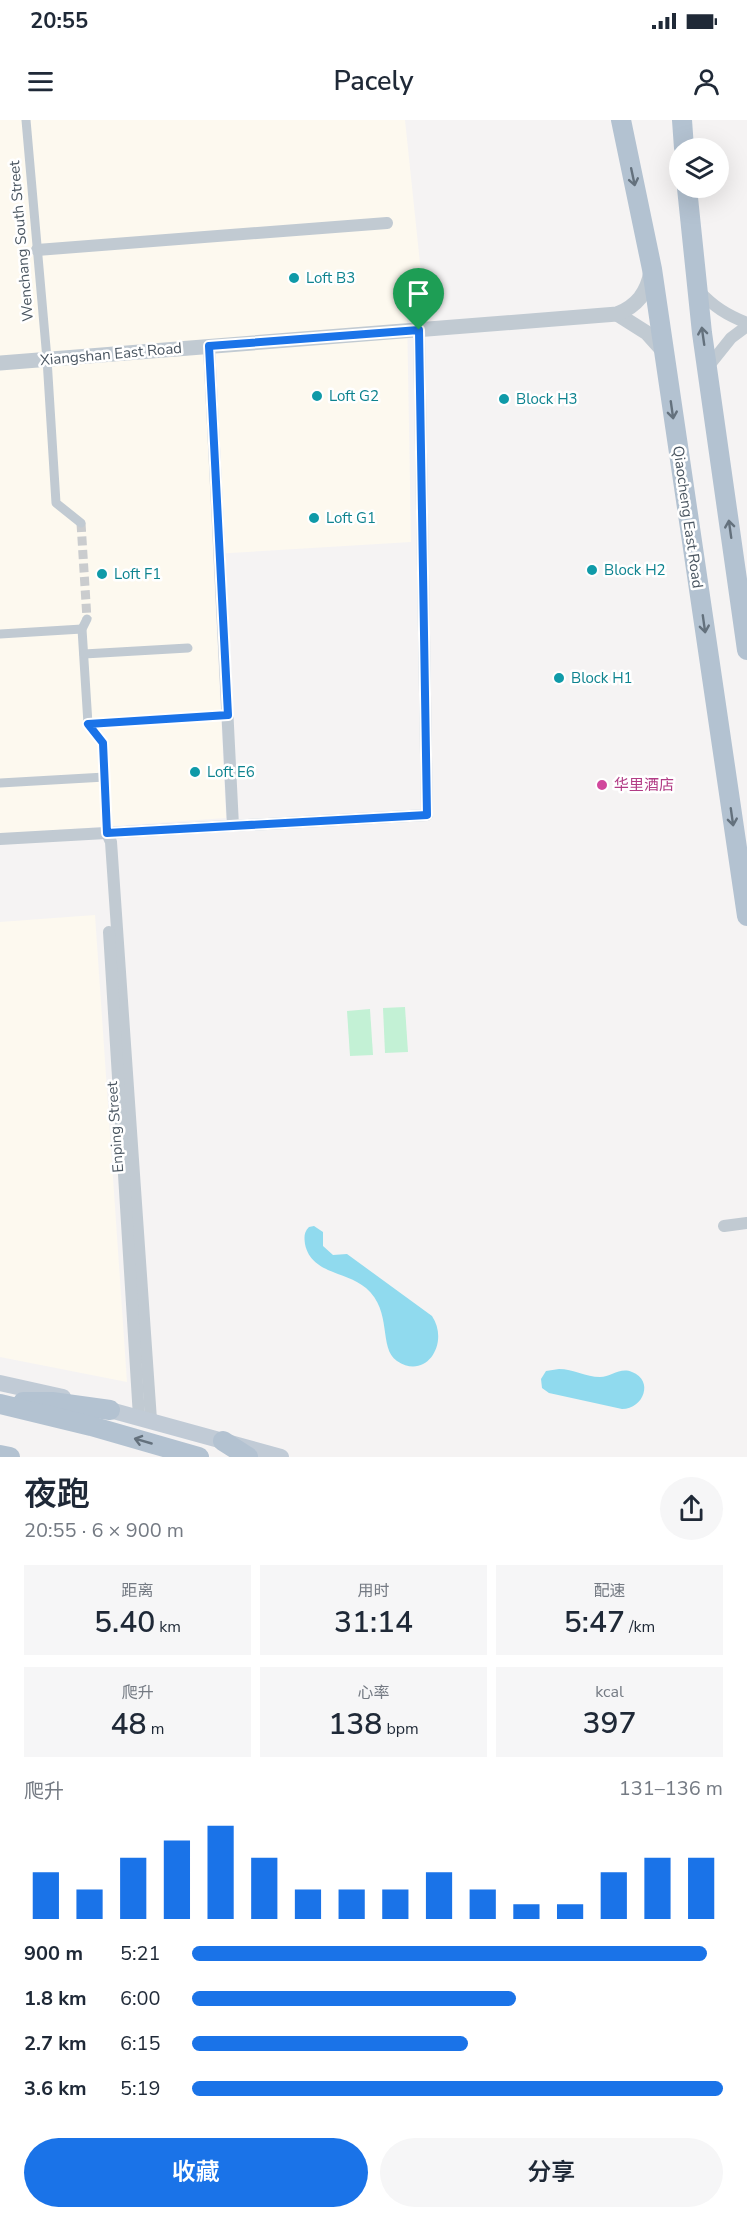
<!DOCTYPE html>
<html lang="zh">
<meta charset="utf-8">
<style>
:root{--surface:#fff;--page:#f6f6f7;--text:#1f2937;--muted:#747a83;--accent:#1a73e8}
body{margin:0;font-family:"Nunito Sans","Noto Sans SC",sans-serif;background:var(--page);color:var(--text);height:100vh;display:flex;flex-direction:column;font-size:22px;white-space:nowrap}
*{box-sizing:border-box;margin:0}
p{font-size:20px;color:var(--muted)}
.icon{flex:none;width:33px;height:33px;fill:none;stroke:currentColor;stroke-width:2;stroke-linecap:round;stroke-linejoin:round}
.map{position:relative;height:1337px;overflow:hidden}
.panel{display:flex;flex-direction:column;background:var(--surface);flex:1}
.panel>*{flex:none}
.tools{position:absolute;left:669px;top:18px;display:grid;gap:12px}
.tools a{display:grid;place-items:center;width:60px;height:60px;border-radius:50%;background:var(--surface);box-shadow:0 6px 24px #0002;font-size:30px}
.pin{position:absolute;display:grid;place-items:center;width:51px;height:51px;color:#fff;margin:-62px -26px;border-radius:50% 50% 50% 0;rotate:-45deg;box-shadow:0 0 6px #0007}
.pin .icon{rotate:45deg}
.round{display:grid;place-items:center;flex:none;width:63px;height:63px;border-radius:32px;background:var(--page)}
.headline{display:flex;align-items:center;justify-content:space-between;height:102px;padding:0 24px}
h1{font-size:33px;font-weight:600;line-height:45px}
.metrics{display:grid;grid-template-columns:repeat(3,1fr);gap:9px;height:102px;padding:6px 24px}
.metrics div{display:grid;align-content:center;border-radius:0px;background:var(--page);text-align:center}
.metrics b{font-size:30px;font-weight:600}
.metrics small{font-size:16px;font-weight:400}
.metrics p{font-size:16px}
.chart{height:168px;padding:12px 24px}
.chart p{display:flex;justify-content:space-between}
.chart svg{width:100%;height:108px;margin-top:6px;stroke:var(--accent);stroke-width:6}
.cta{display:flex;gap:12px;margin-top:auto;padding:12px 24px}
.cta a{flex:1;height:69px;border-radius:36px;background:var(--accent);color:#fff;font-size:24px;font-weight:600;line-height:69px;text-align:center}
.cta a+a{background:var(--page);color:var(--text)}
ul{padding:0 24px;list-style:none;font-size:20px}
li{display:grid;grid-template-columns:96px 72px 1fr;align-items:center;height:45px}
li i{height:15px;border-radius:8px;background:var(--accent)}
.status{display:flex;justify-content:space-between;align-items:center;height:42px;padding:0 30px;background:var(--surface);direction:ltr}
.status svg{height:16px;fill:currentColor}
header{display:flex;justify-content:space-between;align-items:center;height:78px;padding:0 24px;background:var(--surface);font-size:27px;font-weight:600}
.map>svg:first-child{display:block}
.commercial{fill:#fdf9ef}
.green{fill:#c3f1d5}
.water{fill:#90daee}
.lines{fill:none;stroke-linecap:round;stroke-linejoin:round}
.pedestrian-tunnel{stroke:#caccce;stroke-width:9;stroke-dasharray:9 4.5;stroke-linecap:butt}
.pedestrian{stroke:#c1cad2;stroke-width:9}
.minor{stroke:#c1cad2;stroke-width:12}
.tertiary{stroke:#c1cad2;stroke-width:15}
.secondary{stroke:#c1cbd6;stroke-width:16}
.primary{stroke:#b3c2d1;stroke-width:20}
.oneway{stroke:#64717d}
.route-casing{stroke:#fff;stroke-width:12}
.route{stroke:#1a73e8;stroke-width:8}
.culture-dot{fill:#0f9aa8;stroke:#fff;stroke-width:2}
.hotel-dot{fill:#d1479c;stroke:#fff;stroke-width:2}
.labels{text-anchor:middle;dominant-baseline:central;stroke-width:5;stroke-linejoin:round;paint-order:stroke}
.street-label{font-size:15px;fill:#4a5661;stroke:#fff}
.culture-label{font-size:15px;fill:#0d838f;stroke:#fff;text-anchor:start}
.hotel-label{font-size:15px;fill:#b23c85;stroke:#fff;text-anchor:start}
</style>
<div class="status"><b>20:55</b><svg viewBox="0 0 49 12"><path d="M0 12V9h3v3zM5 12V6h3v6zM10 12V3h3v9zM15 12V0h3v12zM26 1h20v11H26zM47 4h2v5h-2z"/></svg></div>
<header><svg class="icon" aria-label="menu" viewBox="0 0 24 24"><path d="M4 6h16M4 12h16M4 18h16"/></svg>Pacely<svg class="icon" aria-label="person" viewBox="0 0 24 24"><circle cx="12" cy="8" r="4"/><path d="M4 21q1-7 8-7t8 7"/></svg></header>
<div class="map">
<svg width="747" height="1337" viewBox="0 0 747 1337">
<rect width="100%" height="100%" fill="#f5f3f3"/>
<!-- commercial -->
<g class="commercial">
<path d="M0,0h405l20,191 -18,2 4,229 -198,12 13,264 -226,16z"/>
<path d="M95,795l32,467 -127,-25v-435z"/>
</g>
<!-- green -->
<g class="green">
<path d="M405,887l3,45 -23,1 -2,-45z"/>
<path d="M370,889l3,46 -23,1 -3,-45z"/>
</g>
<!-- water -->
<g class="water">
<path d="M314,1106l9,6v14l10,9 14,-1 85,62c18,27 -6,65 -35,45 -19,-13 -4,-50 -31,-73 -20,-17 -55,-14 -61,-44 -1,-7 -1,-12 4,-17z"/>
<path d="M559,1249c14,0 27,8 41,8 11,0 20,-10 32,-5 22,8 12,37 -10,37l-73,-16 -7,-5 -1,-9 5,-8z"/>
</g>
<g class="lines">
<!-- pedestrian-tunnel -->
<path class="pedestrian-tunnel" d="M81,403l6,96"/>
<!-- pedestrian -->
<g class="pedestrian">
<path d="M26,0l21,239 9,144 25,20"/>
<path d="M87,499l-5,10 6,95 15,19 4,90"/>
<path d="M0,514l82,-5"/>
<path d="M84,534l104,-6"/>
<path d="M88,604l140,-9"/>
<path d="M0,663l105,-6"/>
</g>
<!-- minor -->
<g class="minor">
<path d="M37,130l350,-27"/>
<path d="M699,171c15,16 28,24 48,32"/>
<path d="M209,226l24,480"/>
<path d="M707,248l24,-30 16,-12"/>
<path d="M107,713l4,9 40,578"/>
<path d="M0,719l427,-24 -8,-485"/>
<path d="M109,812l30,485"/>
<path d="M724,1106l23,-3"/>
</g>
<!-- tertiary -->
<g class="tertiary">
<path d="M617,194l30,19 17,19"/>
<path d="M0,243l617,-49c20,-8 30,-21 34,-42"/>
</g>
<!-- secondary -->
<g class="secondary">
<path d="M0,1263l63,14"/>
<path d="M99,1287l182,50"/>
</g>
<!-- primary -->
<g class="primary">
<path d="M621,0l31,149 95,647"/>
<path d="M682,0l2,28"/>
<path d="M687,68l15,145 45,317"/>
<path d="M23,1282h29l58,8"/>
<path d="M0,1284l91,22 108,31"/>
<path d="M223,1321l25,16"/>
<path d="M0,1335l10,2"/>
</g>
</g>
<!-- one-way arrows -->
<defs><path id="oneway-shaft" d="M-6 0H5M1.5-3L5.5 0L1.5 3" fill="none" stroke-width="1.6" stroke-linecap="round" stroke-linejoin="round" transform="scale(1.5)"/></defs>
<g class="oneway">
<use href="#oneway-shaft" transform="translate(633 57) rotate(78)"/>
<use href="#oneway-shaft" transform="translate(703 216) rotate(-98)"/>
<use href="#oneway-shaft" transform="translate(672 290) rotate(82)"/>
<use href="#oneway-shaft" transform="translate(730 409) rotate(-98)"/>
<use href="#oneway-shaft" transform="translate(704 504) rotate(82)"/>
<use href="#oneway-shaft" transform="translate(732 697) rotate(82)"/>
<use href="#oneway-shaft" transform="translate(143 1321) rotate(-164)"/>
</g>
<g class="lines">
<!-- route casing -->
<g class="route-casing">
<path id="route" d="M419,210l8,485 -320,18 -4,-90 -15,-19 140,-9 -19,-369z"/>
</g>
<!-- route -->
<use href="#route" class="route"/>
</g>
<!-- markers -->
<g class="culture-dot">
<circle cx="294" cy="158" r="6"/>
<circle cx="317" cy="276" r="6"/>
<circle cx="504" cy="279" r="6"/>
<circle cx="314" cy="398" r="6"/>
<circle cx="592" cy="450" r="6"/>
<circle cx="102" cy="454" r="6"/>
<circle cx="559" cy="558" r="6"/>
<circle cx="195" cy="652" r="6"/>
</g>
<circle class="hotel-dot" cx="602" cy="665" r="6"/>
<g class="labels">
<!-- street labels -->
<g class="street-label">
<text transform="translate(21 121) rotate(-95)">Wenchang South Street</text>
<text transform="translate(111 234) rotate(-5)">Xiangshan East Road</text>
<text transform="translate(688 397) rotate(82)">Qiaocheng East Road</text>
<text transform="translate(115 1007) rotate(-94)">Enping Street</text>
</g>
<!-- culture labels -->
<g class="culture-label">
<text x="306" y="158">Loft B3</text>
<text x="329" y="276">Loft G2</text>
<text x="516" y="279">Block H3</text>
<text x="326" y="398">Loft G1</text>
<text x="604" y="450">Block H2</text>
<text x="114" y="454">Loft F1</text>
<text x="571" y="558">Block H1</text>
<text x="207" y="652">Loft E6</text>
</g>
<!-- hotel labels -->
<g class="hotel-label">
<text x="614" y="665">华里酒店</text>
</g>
</g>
</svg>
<div class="tools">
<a><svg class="icon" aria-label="layers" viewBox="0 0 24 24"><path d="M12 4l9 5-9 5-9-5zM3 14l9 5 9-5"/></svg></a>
</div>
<div class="pin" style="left:419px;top:210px;background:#1e9e55"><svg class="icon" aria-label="arrive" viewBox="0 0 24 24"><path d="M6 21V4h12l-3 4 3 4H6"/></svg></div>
</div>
<section class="panel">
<div class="headline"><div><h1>夜跑</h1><p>20:55 · 6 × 900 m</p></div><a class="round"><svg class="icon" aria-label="share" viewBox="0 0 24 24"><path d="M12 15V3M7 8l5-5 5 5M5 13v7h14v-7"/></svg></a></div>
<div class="metrics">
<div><p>距离</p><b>5.40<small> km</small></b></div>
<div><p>用时</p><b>31:14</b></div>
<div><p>配速</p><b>5:47<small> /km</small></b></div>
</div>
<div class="metrics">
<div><p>爬升</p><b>48<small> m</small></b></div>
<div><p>心率</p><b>138<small> bpm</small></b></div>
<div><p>kcal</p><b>397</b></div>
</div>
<div class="chart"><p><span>爬升</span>131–136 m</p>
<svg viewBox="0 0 160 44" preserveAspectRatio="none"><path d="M5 44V25M15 44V32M25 44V19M35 44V12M45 44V6M55 44V19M65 44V32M75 44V32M85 44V32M95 44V25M105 44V32M115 44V38M125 44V38M135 44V25M145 44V19M155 44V19"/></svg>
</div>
<ul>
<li><b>900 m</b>5:21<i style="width:97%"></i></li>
<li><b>1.8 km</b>6:00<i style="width:61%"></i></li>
<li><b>2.7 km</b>6:15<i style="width:52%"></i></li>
<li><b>3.6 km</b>5:19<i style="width:100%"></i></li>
</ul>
<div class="cta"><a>收藏</a><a>分享</a></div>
</section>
